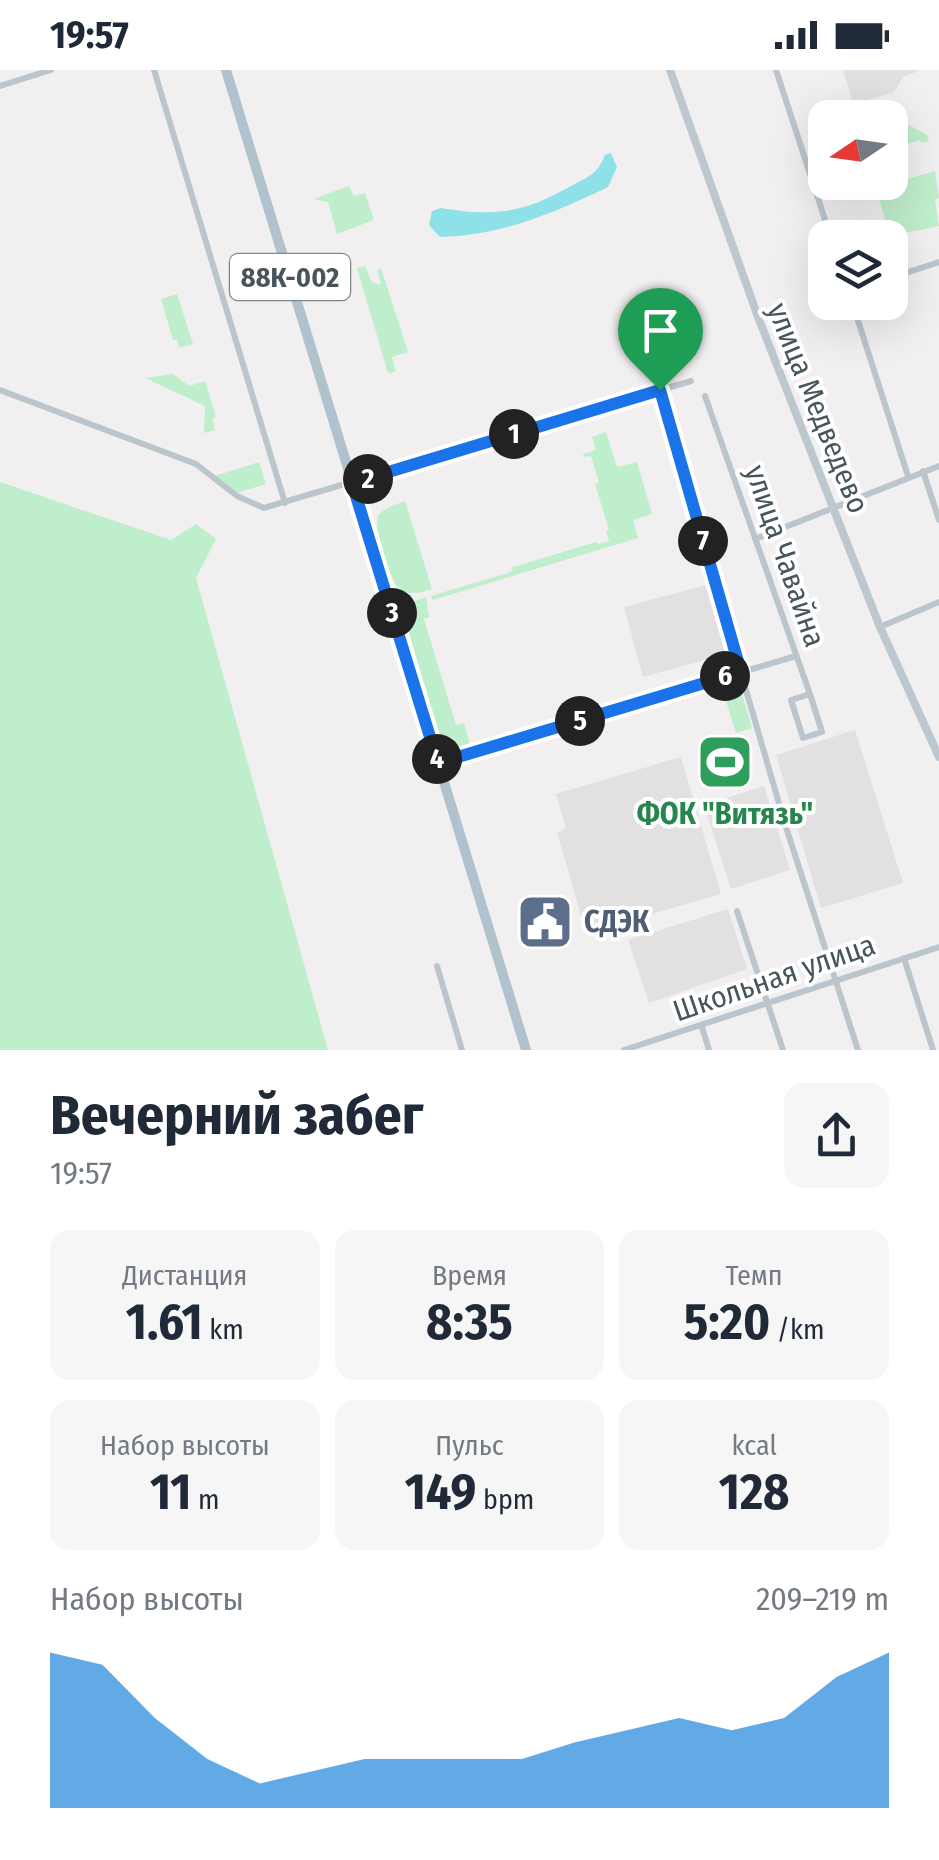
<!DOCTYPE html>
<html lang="ru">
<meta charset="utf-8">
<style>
:root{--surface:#fff;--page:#f6f6f7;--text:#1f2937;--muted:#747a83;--accent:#1f87dc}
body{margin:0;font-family:"Fira Sans Condensed",sans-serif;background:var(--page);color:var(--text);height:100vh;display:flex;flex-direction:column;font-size:38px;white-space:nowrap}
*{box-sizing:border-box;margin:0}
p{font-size:32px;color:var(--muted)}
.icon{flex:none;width:55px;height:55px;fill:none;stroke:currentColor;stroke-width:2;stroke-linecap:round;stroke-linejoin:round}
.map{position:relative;height:980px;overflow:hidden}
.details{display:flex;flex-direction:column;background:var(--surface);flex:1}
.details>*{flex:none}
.needle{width:65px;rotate:257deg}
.controls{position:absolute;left:808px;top:30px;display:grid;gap:20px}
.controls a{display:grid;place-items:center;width:100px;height:100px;border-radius:20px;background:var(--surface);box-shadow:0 10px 40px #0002;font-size:50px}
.pin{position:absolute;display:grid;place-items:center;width:85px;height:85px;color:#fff;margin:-102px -42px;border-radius:50% 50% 50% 0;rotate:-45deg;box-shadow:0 0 10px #0007}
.pin .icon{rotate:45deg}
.km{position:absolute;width:50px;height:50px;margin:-25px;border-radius:50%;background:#222;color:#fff;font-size:28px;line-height:50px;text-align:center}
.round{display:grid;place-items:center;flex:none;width:105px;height:105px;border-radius:20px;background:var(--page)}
.headline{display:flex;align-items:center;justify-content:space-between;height:170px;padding:0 50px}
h1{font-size:55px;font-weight:700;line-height:75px}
.stats{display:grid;grid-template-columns:repeat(3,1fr);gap:15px;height:170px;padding:10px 50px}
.stats div{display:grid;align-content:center;border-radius:20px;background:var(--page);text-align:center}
.stats b{font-size:50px;font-weight:700}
.stats small{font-size:28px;font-weight:400}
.stats p{font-size:28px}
.chart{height:280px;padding:20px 50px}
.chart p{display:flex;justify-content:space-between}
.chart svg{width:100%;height:180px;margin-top:10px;fill:var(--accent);opacity:.7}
.status{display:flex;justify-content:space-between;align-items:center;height:70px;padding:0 50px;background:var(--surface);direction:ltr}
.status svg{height:28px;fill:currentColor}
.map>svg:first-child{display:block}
.education{fill:#e3e0e1}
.green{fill:#bfeecc}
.water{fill:#8ee0e9}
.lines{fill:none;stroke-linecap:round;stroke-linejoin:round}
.street{stroke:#bbc5cc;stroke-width:6}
.secondary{stroke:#bcc8d0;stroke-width:8}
.primary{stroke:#b0c2cd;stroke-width:10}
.route-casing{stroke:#fff;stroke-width:20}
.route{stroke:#1a73e8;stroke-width:12}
.labels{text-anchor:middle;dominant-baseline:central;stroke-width:8;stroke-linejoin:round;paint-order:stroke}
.shield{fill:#fff;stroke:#7f888d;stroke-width:2.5}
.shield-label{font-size:28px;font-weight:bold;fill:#48555c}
.street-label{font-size:30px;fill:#48555c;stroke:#fff}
.leisure-label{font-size:30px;font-weight:bold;fill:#27864d;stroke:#fff}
.service-label{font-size:30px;font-weight:bold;fill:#4e5e75;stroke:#fff;text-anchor:start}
</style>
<div class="status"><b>19:57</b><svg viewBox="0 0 49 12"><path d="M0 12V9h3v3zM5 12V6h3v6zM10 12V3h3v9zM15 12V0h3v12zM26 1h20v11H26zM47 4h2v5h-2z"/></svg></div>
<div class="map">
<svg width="939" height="980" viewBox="0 0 939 980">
<rect width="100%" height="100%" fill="#f2eff0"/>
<!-- education -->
<g class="education">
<path d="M843,0h79l-18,6 -10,16 -41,12z"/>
<path d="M706,515l19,69 -82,23 -19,-70z"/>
<path d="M855,660l48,153 -82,25 -45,-153z"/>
<path d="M681,687l40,137 -135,39 -29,-101 9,-3 -10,-35z"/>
<path d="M764,716l26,84 -59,19 -27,-84z"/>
<path d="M728,839l19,60 -98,34 -21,-63z"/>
</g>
<!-- green -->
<g class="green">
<path d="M905,53l22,12 2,6 -8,2 -1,-3 -30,9v-22z"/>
<path d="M935,101l4,27 -4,2 4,26 -49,10 -14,-48z"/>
<path d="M349,116l5,10 11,-3 9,27 -37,14 -9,-32 -15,-3z"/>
<path d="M365,196l7,17 9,1 -4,-14 4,-2 27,84 -16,5 4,15 -8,1 -31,-105z"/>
<path d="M177,224l16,50 -13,4 -3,-8h-4l-12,-41z"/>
<path d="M173,304l16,12 16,-5 11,36 -4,2 3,11 -11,3 1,-27 -60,-28z"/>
<path d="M606,362l11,35 20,-5 15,52 -19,6 5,18 -205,62 -2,-4 80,-24 2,-5 83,-25 2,2 11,-3 -3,-10 3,-1 -14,-46 4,-2 -8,-26 -7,1 -1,-3 13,-4 -4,-13z"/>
<path d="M259,392l7,22 -29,9 -22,-17z"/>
<path d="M0,412l171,58 25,-16 20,15 -20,39 132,472h-328z"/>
<path d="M405,431l27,88c-10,3 -21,7 -31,1 -10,-5 -28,-64 -23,-74 4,-7 19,-12 27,-15z"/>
<path d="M426,527l3,20 -5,2 32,106 8,-2 7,25 -22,7 -6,-5 -38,-131 6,-17z"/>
<path d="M739,613l13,45 -16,5 -14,-45z"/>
</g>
<!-- water -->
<path class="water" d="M611,83l6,14 -9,20c-54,26 -108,49 -168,50l-11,-12 3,-14 9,-3c53,9 83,5 130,-22 18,-10 26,-11 34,-31z"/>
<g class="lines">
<!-- street -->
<g class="street">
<path d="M154,0l131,433"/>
<path d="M776,0l55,168"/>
<path d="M0,16l51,-16"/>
<path d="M890,208l49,-16"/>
<path d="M852,232l56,174"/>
<path d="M0,320l196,74 41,32 27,12 427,-127"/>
<path d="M659,321l126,433 73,226"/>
<path d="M705,326l105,298 12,38 -19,6 -12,-38 19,-6"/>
<path d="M923,401l16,49"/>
<path d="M755,469l184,-73"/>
<path d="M880,557l59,-25"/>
<path d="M439,692l357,-106"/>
<path d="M737,841l46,139"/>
<path d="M904,888l29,92"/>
<path d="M437,896l25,84"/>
<path d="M702,957l7,23"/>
<path d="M624,980l315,-103"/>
</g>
<!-- secondary -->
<path class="secondary" d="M670,0l88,247 122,310 59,130"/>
<!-- primary -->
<path class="primary" d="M226,0l300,980"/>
</g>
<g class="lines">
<!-- route casing -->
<g class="route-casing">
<path id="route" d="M660,320l81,282 -303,91 -86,-280z"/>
</g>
<!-- route -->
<use href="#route" class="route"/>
</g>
<!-- icons -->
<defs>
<g id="stadium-square" transform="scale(2.875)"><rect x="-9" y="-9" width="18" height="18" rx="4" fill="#2e9e5b" stroke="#fff"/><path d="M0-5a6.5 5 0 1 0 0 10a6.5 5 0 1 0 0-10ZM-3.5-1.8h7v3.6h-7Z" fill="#fff"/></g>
<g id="civic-square" transform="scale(2.875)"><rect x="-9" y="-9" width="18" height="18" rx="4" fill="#5c6f8a" stroke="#fff"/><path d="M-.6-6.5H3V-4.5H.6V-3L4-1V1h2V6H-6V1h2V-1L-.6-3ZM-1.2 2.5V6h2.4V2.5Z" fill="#fff"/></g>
</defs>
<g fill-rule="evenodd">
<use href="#stadium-square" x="725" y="692"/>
<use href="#civic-square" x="545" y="852"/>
</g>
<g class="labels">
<!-- shield labels -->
<rect class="shield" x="230" y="184" width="120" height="46" rx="8"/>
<g class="shield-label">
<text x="290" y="207">88К-002</text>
</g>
<!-- street labels -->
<g class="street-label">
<text transform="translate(818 338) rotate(68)">улица Медведево</text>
<text transform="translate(785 486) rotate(71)">улица Чавайна</text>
<text transform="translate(774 908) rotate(-19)">Школьная улица</text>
</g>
<!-- leisure labels -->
<g class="leisure-label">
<text x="725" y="744">ФОК "Витязь"</text>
</g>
<!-- service labels -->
<g class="service-label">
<text x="584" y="852">СДЭК</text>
</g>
</g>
</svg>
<div class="controls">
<a><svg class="needle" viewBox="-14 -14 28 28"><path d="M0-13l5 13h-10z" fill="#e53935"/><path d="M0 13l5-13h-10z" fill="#747a83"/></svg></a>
<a><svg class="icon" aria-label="layers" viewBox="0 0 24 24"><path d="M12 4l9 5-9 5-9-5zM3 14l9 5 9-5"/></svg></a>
</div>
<div class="pin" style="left:660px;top:320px;background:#1e9e55"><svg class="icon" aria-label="arrive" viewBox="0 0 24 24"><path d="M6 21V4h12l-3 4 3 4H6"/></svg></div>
<b class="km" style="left:514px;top:364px">1</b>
<b class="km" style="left:368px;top:409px">2</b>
<b class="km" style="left:392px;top:543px">3</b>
<b class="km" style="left:437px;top:689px">4</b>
<b class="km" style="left:580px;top:651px">5</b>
<b class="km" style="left:725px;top:606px">6</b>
<b class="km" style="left:703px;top:471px">7</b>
</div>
<section class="details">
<div class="headline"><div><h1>Вечерний забег</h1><p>19:57</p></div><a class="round"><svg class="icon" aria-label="share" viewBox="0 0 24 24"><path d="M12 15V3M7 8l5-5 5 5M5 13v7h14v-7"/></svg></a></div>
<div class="stats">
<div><p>Дистанция</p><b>1.61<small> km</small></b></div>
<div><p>Время</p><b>8:35</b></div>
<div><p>Темп</p><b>5:20<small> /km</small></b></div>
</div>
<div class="stats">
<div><p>Набор высоты</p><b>11<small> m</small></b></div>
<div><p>Пульс</p><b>149<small> bpm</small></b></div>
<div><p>kcal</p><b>128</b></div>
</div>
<div class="chart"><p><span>Набор высоты</span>209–219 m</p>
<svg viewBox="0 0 160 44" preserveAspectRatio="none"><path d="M0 44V6L10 9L20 22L30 32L40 38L50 35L60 32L70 32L80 32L90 32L100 28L110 25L120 22L130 25L140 22L150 12L160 6V44z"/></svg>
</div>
</section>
